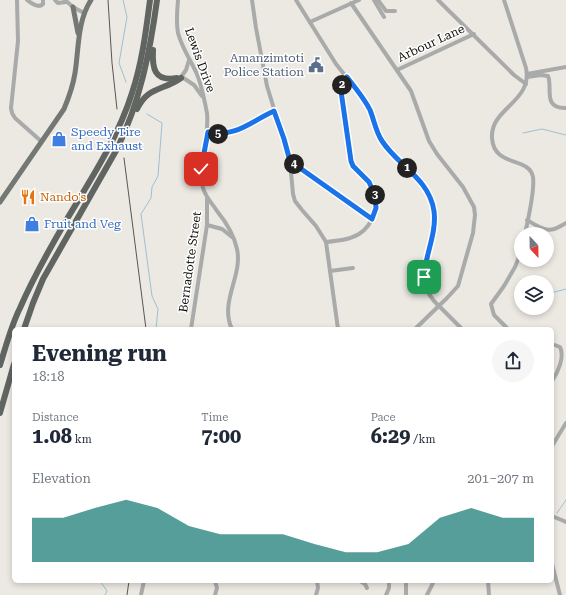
<!DOCTYPE html>
<meta charset="utf-8">
<style>
:root{--surface:#fff;--page:#f6f6f7;--text:#1f2937;--muted:#747a83;--accent:#0f766e}
body{margin:0;font-family:"Roboto Serif",serif;background:var(--page);color:var(--text);height:100vh;display:flex;flex-direction:column;font-size:15px;white-space:nowrap}
*{box-sizing:border-box;margin:0}
p{font-size:13px;color:var(--muted)}
.icon{flex:none;width:22px;height:22px;fill:none;stroke:currentColor;stroke-width:2;stroke-linecap:round;stroke-linejoin:round}
.map{position:relative;flex:1;overflow:hidden}
.side{position:absolute;left:12px;top:327px;width:542px;height:256px;display:flex;flex-direction:column;background:var(--surface);border-radius:6px;box-shadow:0 2px 6px #0003}
.side>*{flex:none}
.needle{width:26px;rotate:158deg}
.tools{position:absolute;left:514px;top:227px;display:grid;gap:8px}
.tools a{display:grid;place-items:center;width:40px;height:40px;border-radius:50%;background:var(--surface);box-shadow:0 2px 6px #0003;font-size:20px}
.pin{position:absolute;display:grid;place-items:center;width:34px;height:34px;color:#fff;margin:-17px;border-radius:8px;box-shadow:0 2px 6px #0006}
.km{position:absolute;width:20px;height:20px;margin:-10px;border-radius:50%;background:#222;color:#fff;font-size:11px;line-height:20px;text-align:center}
.round{display:grid;place-items:center;flex:none;width:42px;height:42px;border-radius:21px;background:var(--page)}
.headline{display:flex;align-items:center;justify-content:space-between;height:68px;padding:0 20px}
h1{font-size:22px;font-weight:700;line-height:30px}
.metrics{display:grid;grid-template-columns:repeat(3,1fr);gap:6px;height:68px;padding:4px 20px}
.metrics div{display:grid;align-content:center}
.metrics b{font-size:20px;font-weight:700}
.metrics small{font-size:11px;font-weight:400}
.metrics p{font-size:11px}
.chart{height:112px;padding:8px 20px}
.chart p{display:flex;justify-content:space-between}
.chart svg{width:100%;height:72px;margin-top:4px;fill:var(--accent);opacity:.7}
.map>svg:first-child{display:block}
.lines{fill:none;stroke-linecap:round;stroke-linejoin:round}
.stream{stroke:#9ec0d1;stroke-width:1}
.minor{stroke:#a8aba9;stroke-width:4}
.major{stroke:#737875;stroke-width:5}
.highway{stroke:#606562;stroke-width:6}
.rail{stroke:#585653;stroke-width:1}
.route-casing{stroke:#fff;stroke-width:8}
.route{stroke:#1a73e8;stroke-width:5}
.labels{text-anchor:middle;dominant-baseline:central;stroke-width:3;stroke-linejoin:round;paint-order:stroke}
.street-label{font-size:12px;fill:#11100e;stroke:#fff}
.service-label{font-size:12px;fill:#4e5e75;stroke:#fff;text-anchor:end}
.shop-label{font-size:12px;fill:#366cbe;stroke:#fff;text-anchor:start}
.food-label{font-size:12px;fill:#c56008;stroke:#fff;text-anchor:start}
</style>
<div class="map">
<svg width="566" height="595" viewBox="0 0 566 595">
<rect width="100%" height="100%" fill="#ece8e2"/>
<g class="lines">
<!-- stream -->
<g class="stream">
<path d="M123,0l4,17 -8,46 7,19"/>
<path d="M147,114l15,9 -4,53 -6,11 -1,11 -10,16 11,82 6,13 -2,20"/>
<path d="M523,133l19,-4 24,6"/>
<path d="M547,294l19,-5"/>
<path d="M557,513l9,-13"/>
<path d="M100,581l7,10 -2,4"/>
</g>
<!-- minor -->
<g class="minor">
<path d="M17,0l1,41 -7,67 1,5 3,5 27,24"/>
<path d="M27,0c4,3 11,9 16,4v-4"/>
<path d="M55,0l3,3 8,-1"/>
<path d="M65,0l8,7 11,6"/>
<path d="M178,0c-1,11 -2,23 0,33 4,15 12,26 18,39 6,13 8,27 11,41 3,26 -11,50 -4,75 3,10 9,15 14,23 9,11 17,24 20,38 6,27 -18,53 -5,80"/>
<path d="M252,0l4,28 11,58 23,75 3,33 2,7 7,9 14,16 10,16 12,87"/>
<path d="M296,0l40,64 30,38 16,40 41,43 7,12 4,15v9l-9,42 -1,14 2,6 3,11 5,7 28,28"/>
<path d="M374,0l10,17"/>
<path d="M378,0l8,11h9"/>
<path d="M438,0l76,75 12,9"/>
<path d="M504,0l22,68c7,34 -36,40 -34,70 2,30 37,18 41,39 2,14 -5,42 -8,57"/>
<path d="M351,3l60,88 18,50 8,13 26,33 11,20 1,8 -2,18 -15,53 -11,12 -32,31"/>
<path d="M310,22l49,-22"/>
<path d="M397,70l77,-36"/>
<path d="M527,74l39,-7"/>
<path d="M181,77l5,-7 3,-10"/>
<path d="M182,77l12,8 8,11"/>
<path d="M527,77l14,-2 7,1c5,11 -6,33 18,32"/>
<path d="M208,132c27,6 43,-10 66,-21"/>
<path d="M290,161l82,58"/>
<path d="M527,220c9,5 18,12 27,9 4,-1 8,-4 12,-6"/>
<path d="M207,225l15,4 10,8"/>
<path d="M326,242c11,-1 23,-2 33,-8 14,-9 22,-30 13,-46 -6,-10 -17,-16 -21,-27l-10,-70 1,-6 5,-8"/>
<path d="M330,271l23,-3"/>
<path d="M191,329l16,-104v-26"/>
<path d="M508,329l-14,-14 -3,-11 13,-18 11,-19 6,-15"/>
<path d="M552,344l8,3c5,10 -2,25 -8,34"/>
<path d="M552,446l14,-23"/>
<path d="M552,516l14,6"/>
<path d="M552,564l8,31"/>
<path d="M360,581l5,3 2,4"/>
<path d="M488,581l1,14"/>
<path d="M141,595l3,-14"/>
<path d="M215,595l2,-7 -2,-7"/>
<path d="M316,595l2,-7 -1,-7"/>
<path d="M386,595l3,-7v-7"/>
<path d="M406,595v-14"/>
<path d="M427,595l7,-14"/>
</g>
<!-- major -->
<g class="major">
<path d="M73,7l5,26"/>
<path d="M0,202l64,-93c5,-12 9,-23 11,-36 4,-25 2,-51 16,-73"/>
</g>
<!-- highway -->
<g class="highway">
<path d="M153,50c-1,18 1,32 24,28"/>
<path d="M137,109c11,-23 26,-18 44,-31"/>
<path d="M24,329l9,-26 10,-24 74,-130c23,-47 33,-97 40,-149"/>
<path d="M0,365c6,-19 11,-39 20,-57 13,-30 30,-60 47,-89 24,-40 51,-81 65,-126 10,-30 14,-62 18,-93"/>
<path d="M0,413l14,-49"/>
</g>
<!-- rail -->
<g class="rail">
<path d="M108,0l4,63 5,46"/>
<path d="M124,158l22,171"/>
<path d="M127,595l2,-14"/>
</g>
</g>
<g class="lines">
<!-- route casing -->
<g class="route-casing">
<path id="route" d="M201,169l7,-37c27,6 42,-10 66,-21l10,28 6,22 82,58 4,-11 -1,-13 -6,-13 -16,-16 -2,-5 -10,-70 1,-6 5,-8c8,11 17,21 23,33 4,10 6,22 12,31 16,25 47,37 52,70 3,22 -9,44 -10,66"/>
</g>
<!-- route -->
<use href="#route" class="route"/>
</g>
<!-- icons -->
<defs>
<g id="civic-bare" transform="scale(1.2)"><path d="M-.6-6.5H3V-4.5H.6V-3L4-1V1h2V6H-6V1h2V-1L-.6-3ZM-1.2 2.5V6h2.4V2.5Z" fill="#5c6f8a" stroke="#fff" stroke-width="2.5" paint-order="stroke"/></g>
<g id="shop-bare" transform="scale(1.2)"><path d="M-5-2.5h2.3a2.7 3.5 0 0 1 5.4 0H5L5.5 6h-11ZM-1.5-2.5h3a1.5 2.3 0 0 0-3 0Z" fill="#3f7fe0" stroke="#fff" stroke-width="2.5" paint-order="stroke"/></g>
<g id="restaurant-bare" transform="scale(1.2)"><path d="M-5-6h1v4h1v-4h1v4h1v-4h1v5L-1.5 .5V6h-2V.5L-5-1ZM5-6V6H3V1.5H1.5Q1.5-4 5-6Z" fill="#e8710a" stroke="#fff" stroke-width="2.5" paint-order="stroke"/></g>
</defs>
<g fill-rule="evenodd">
<use href="#civic-bare" x="316" y="65"/>
<use href="#shop-bare" x="59" y="139"/>
<use href="#restaurant-bare" x="28" y="197"/>
<use href="#shop-bare" x="32" y="224"/>
</g>
<g class="labels">
<!-- street labels -->
<g class="street-label">
<text transform="translate(431 43) rotate(-25)">Arbour Lane</text>
<text transform="translate(200 60) rotate(70)">Lewis Drive</text>
<text transform="translate(190 262) rotate(-82)">Bernadotte Street</text>
</g>
<!-- service labels -->
<g class="service-label">
<text x="304" y="58">Amanzimtoti<tspan x="304" dy="14">Police Station</tspan></text>
</g>
<!-- shop labels -->
<g class="shop-label">
<text x="71" y="132">Speedy Tire<tspan x="71" dy="14">and Exhaust</tspan></text>
<text x="44" y="224">Fruit and Veg</text>
</g>
<!-- food labels -->
<g class="food-label">
<text x="40" y="197">Nando's</text>
</g>
</g>
</svg>
<div class="tools">
<a><svg class="needle" viewBox="-14 -14 28 28"><path d="M0-13l5 13h-10z" fill="#e53935"/><path d="M0 13l5-13h-10z" fill="#747a83"/></svg></a>
<a><svg class="icon" aria-label="layers" viewBox="0 0 24 24"><path d="M12 4l9 5-9 5-9-5zM3 14l9 5 9-5"/></svg></a>
</div>
<div class="pin" style="left:424px;top:277px;background:#1e9e55"><svg class="icon" aria-label="arrive" viewBox="0 0 24 24"><path d="M6 21V4h12l-3 4 3 4H6"/></svg></div>
<div class="pin" style="left:201px;top:169px;background:#d93025"><svg class="icon" aria-label="check" viewBox="0 0 24 24"><path d="M5 12l5 5 9-10"/></svg></div>
<b class="km" style="left:407px;top:168px">1</b>
<b class="km" style="left:342px;top:85px">2</b>
<b class="km" style="left:375px;top:195px">3</b>
<b class="km" style="left:294px;top:164px">4</b>
<b class="km" style="left:218px;top:134px">5</b>
<section class="side">
<div class="headline"><div><h1>Evening run</h1><p>18:18</p></div><a class="round"><svg class="icon" aria-label="share" viewBox="0 0 24 24"><path d="M12 15V3M7 8l5-5 5 5M5 13v7h14v-7"/></svg></a></div>
<div class="metrics">
<div><p>Distance</p><b>1.08<small> km</small></b></div>
<div><p>Time</p><b>7:00</b></div>
<div><p>Pace</p><b>6:29<small> /km</small></b></div>
</div>
<div class="chart"><p><span>Elevation</span>201–207 m</p>
<svg viewBox="0 0 160 44" preserveAspectRatio="none"><path d="M0 44V17L10 17L20 11L30 6L40 11L50 22L60 27L70 27L80 27L90 33L100 38L110 38L120 33L130 17L140 11L150 17L160 17V44z"/></svg>
</div>
</section>
</div>
